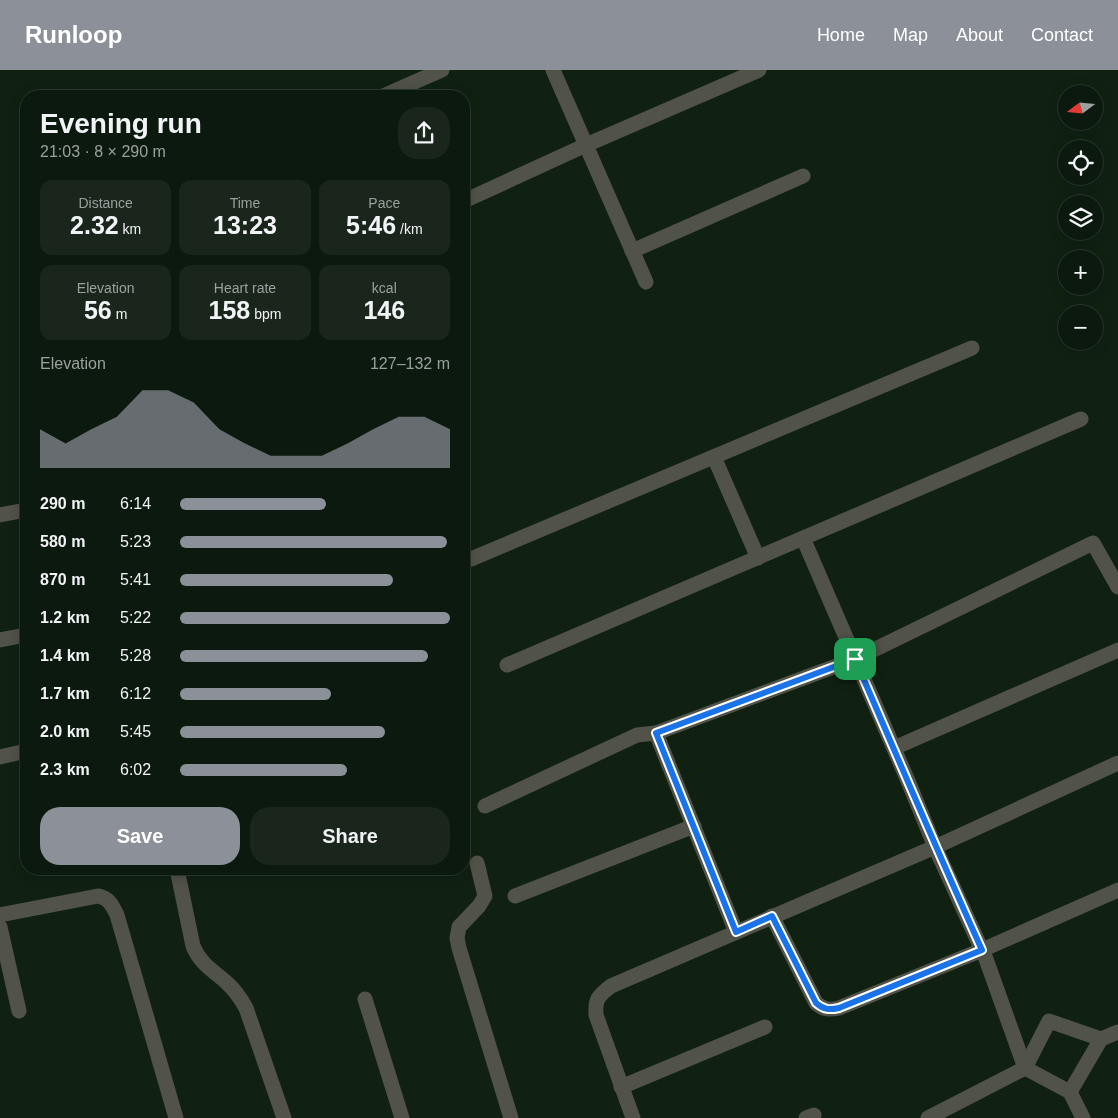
<!DOCTYPE html>
<meta charset="utf-8">
<style>
:root{--surface:#0c190e;--page:#1a261c;--text:#f1f3f6;--muted:#9aa09e;--line:#2c382e;--accent:#8c9099}
body{margin:0;font-family:Arial,sans-serif;background:var(--page);color:var(--text);height:100vh;display:flex;flex-direction:column;font-size:19px;white-space:nowrap}
*{box-sizing:border-box;margin:0}
p{font-size:16px;color:var(--muted)}
.icon{flex:none;width:28px;height:28px;fill:none;stroke:currentColor;stroke-width:2;stroke-linecap:round;stroke-linejoin:round}
.map{position:relative;flex:1;overflow:hidden}
.sheet{position:absolute;left:20px;top:20px;width:450px;height:785px;display:flex;flex-direction:column;background:var(--surface);border-radius:20px;box-shadow:0 2px 12px #0003,0 0 0 1px var(--line)}
.sheet>*{flex:none}
.needle{width:32px;rotate:254deg}
.controls{position:absolute;left:1058px;top:15px;display:grid;gap:10px}
.controls a{display:grid;place-items:center;width:45px;height:45px;border-radius:50%;background:var(--surface);box-shadow:0 2px 12px #0003,0 0 0 1px var(--line);font-size:25px}
.pin{position:absolute;display:grid;place-items:center;width:42px;height:42px;color:#fff;margin:-21px;border-radius:10px;box-shadow:0 2px 8px #0006}
.round{display:grid;place-items:center;flex:none;width:52px;height:52px;border-radius:20px;background:var(--page)}
.headline{display:flex;align-items:center;justify-content:space-between;height:85px;padding:0 20px}
h1{font-size:28px;font-weight:700;line-height:38px}
.metrics{display:grid;grid-template-columns:repeat(3,1fr);gap:8px;height:85px;padding:5px 20px}
.metrics div{display:grid;align-content:center;border-radius:12px;background:var(--page);text-align:center}
.metrics b{font-size:25px;font-weight:700}
.metrics small{font-size:14px;font-weight:400}
.metrics p{font-size:14px}
.chart{height:140px;padding:10px 20px}
.chart p{display:flex;justify-content:space-between}
.chart svg{width:100%;height:90px;margin-top:5px;fill:var(--accent);opacity:.7}
.button{display:flex;gap:10px;margin-top:auto;padding:10px 20px}
.button a{flex:1;height:58px;border-radius:20px;background:var(--accent);color:#fff;font-size:20px;font-weight:700;line-height:58px;text-align:center}
.button a+a{background:var(--page);color:var(--text)}
ul{padding:0 20px;list-style:none;font-size:16px}
li{display:grid;grid-template-columns:80px 60px 1fr;align-items:center;height:38px}
li i{height:12px;border-radius:6px;background:var(--accent)}
header{display:flex;align-items:center;gap:30px;box-sizing:border-box;height:70px;padding:0 25px;background:var(--accent);color:#fff}
header strong{font-size:24px}
nav{display:flex;gap:28px;margin-inline-start:auto;font-size:18px}
.map>svg:first-child{display:block}
.lines{fill:none;stroke-linecap:round;stroke-linejoin:round}
.minor{stroke:#515248;stroke-width:15}
.route-casing{stroke:#fff;stroke-width:10}
.route{stroke:#1a73e8;stroke-width:6}
</style>
<header>
<strong>Runloop</strong>
<nav><a>Home</a><a>Map</a><a>About</a><a>Contact</a></nav>
</header>
<div class="map">
<svg width="1118" height="1048" viewBox="0 0 1118 1048">
<rect width="100%" height="100%" fill="#102112"/>
<g class="lines">
<!-- minor -->
<g class="minor">
<path d="M553,0l93,212"/>
<path d="M383,26l59,-26"/>
<path d="M464,131l122,-56 173,-75"/>
<path d="M632,181l171,-75"/>
<path d="M714,387l44,101"/>
<path d="M0,445l26,-5"/>
<path d="M803,468l105,243 27,66 51,112 39,109 45,24 13,26"/>
<path d="M471,489l501,-211"/>
<path d="M0,570l26,-5"/>
<path d="M507,595l574,-246"/>
<path d="M894,678l224,-98"/>
<path d="M0,687l26,-6"/>
<path d="M485,736l152,-71 19,-2"/>
<path d="M477,793l8,33 -6,10 -20,21 -2,11 2,10 52,170"/>
<path d="M177,799l16,77c8,19 20,24 34,37 8,7 14,16 19,25l38,110"/>
<path d="M515,826l179,-70"/>
<path d="M0,845l98,-19c11,2 14,9 19,19l59,203"/>
<path d="M772,846l44,87c8,7 14,7 23,5l143,-58 136,-60"/>
<path d="M0,857l19,84"/>
<path d="M736,862l-80,-199 199,-74 238,-116 25,44"/>
<path d="M365,929l37,119"/>
<path d="M621,1017l144,-60"/>
<path d="M1070,1022l31,-53 17,-7"/>
<path d="M633,1048l-37,-103c-1,-16 2,-19 15,-29l324,-139 183,-84"/>
<path d="M806,1048l8,-3"/>
<path d="M928,1048l97,-50 24,-47 52,18"/>
</g>
</g>
<g class="lines">
<!-- route casing -->
<g class="route-casing">
<path id="route" d="M855,589c42,97 83,194 127,291l-143,58c-9,2 -15,2 -23,-5l-44,-87 -36,16 -80,-199z"/>
</g>
<!-- route -->
<use href="#route" class="route"/>
</g>
</svg>
<div class="controls">
<a><svg class="needle" viewBox="-14 -14 28 28"><path d="M0-13l5 13h-10z" fill="#e53935"/><path d="M0 13l5-13h-10z" fill="#9aa09e"/></svg></a>
<a><svg class="icon" aria-label="locate" viewBox="0 0 24 24"><circle cx="12" cy="12" r="6"/><path d="M12 2v4M12 18v4M2 12h4M18 12h4"/></svg></a>
<a><svg class="icon" aria-label="layers" viewBox="0 0 24 24"><path d="M12 4l9 5-9 5-9-5zM3 14l9 5 9-5"/></svg></a>
<a>+</a>
<a>−</a>
</div>
<div class="pin" style="left:855px;top:589px;background:#1e9e55"><svg class="icon" aria-label="arrive" viewBox="0 0 24 24"><path d="M6 21V4h12l-3 4 3 4H6"/></svg></div>
<section class="sheet">
<div class="headline"><div><h1>Evening run</h1><p>21:03 · 8 × 290 m</p></div><a class="round"><svg class="icon" aria-label="share" viewBox="0 0 24 24"><path d="M12 15V3M7 8l5-5 5 5M5 13v7h14v-7"/></svg></a></div>
<div class="metrics">
<div><p>Distance</p><b>2.32<small> km</small></b></div>
<div><p>Time</p><b>13:23</b></div>
<div><p>Pace</p><b>5:46<small> /km</small></b></div>
</div>
<div class="metrics">
<div><p>Elevation</p><b>56<small> m</small></b></div>
<div><p>Heart rate</p><b>158<small> bpm</small></b></div>
<div><p>kcal</p><b>146</b></div>
</div>
<div class="chart"><p><span>Elevation</span>127–132 m</p>
<svg viewBox="0 0 160 44" preserveAspectRatio="none"><path d="M0 44V25L10 32L20 25L30 19L40 6L50 6L60 12L70 25L80 32L90 38L100 38L110 38L120 32L130 25L140 19L150 19L160 25V44z"/></svg>
</div>
<ul>
<li><b>290 m</b>6:14<i style="width:54%"></i></li>
<li><b>580 m</b>5:23<i style="width:99%"></i></li>
<li><b>870 m</b>5:41<i style="width:79%"></i></li>
<li><b>1.2 km</b>5:22<i style="width:100%"></i></li>
<li><b>1.4 km</b>5:28<i style="width:92%"></i></li>
<li><b>1.7 km</b>6:12<i style="width:56%"></i></li>
<li><b>2.0 km</b>5:45<i style="width:76%"></i></li>
<li><b>2.3 km</b>6:02<i style="width:62%"></i></li>
</ul>
<div class="button"><a>Save</a><a>Share</a></div>
</section>
</div>
